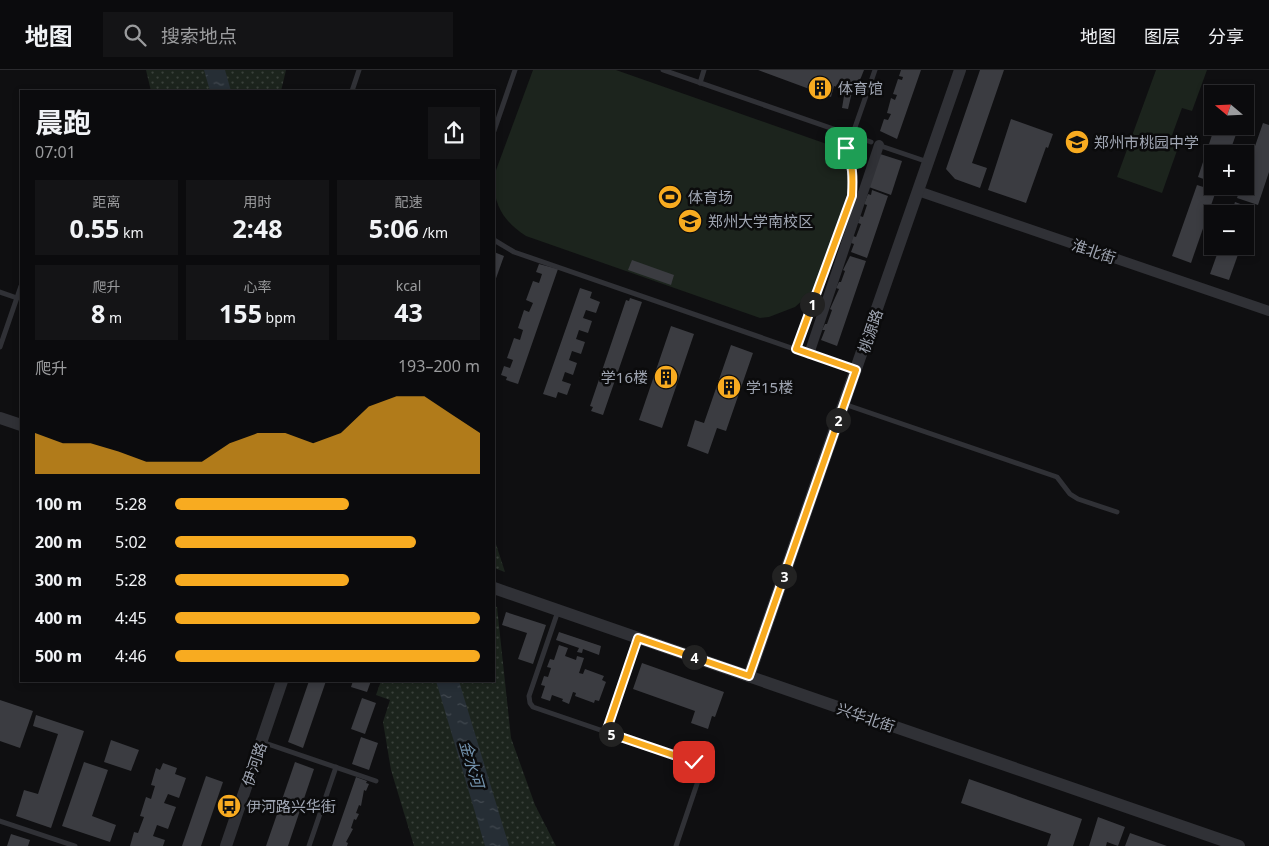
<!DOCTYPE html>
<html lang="zh">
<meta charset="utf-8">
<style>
:root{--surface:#0b0b0d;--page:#141416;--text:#f1f3f6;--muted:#9a9b9d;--line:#2b2b2e;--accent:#f8ab20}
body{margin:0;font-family:"Noto Sans","Noto Sans SC",sans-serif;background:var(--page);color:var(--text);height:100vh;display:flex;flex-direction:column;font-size:19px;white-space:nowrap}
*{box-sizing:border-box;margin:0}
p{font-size:16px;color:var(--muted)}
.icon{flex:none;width:28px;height:28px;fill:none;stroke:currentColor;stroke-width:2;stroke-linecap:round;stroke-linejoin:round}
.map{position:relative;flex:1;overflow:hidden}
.sheet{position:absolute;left:20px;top:20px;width:475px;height:592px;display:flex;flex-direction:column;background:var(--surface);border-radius:0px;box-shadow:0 2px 8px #0003,0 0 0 1px var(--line)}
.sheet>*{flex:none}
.needle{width:32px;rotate:289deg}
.controls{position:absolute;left:1204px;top:15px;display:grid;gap:10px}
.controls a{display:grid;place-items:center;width:50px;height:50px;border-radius:0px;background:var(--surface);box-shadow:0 2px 8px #0003,0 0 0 1px var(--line);font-size:25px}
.pin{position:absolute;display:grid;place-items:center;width:42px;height:42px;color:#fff;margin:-21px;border-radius:10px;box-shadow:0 2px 8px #0006}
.km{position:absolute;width:25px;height:25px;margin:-12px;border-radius:50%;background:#222;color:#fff;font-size:14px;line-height:25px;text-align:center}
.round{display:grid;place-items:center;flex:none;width:52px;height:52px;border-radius:0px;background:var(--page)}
.overview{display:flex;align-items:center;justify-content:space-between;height:85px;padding:0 15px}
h1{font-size:28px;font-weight:700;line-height:38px}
.metrics{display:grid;grid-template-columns:repeat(3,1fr);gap:8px;height:85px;padding:5px 15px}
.metrics div{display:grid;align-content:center;border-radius:0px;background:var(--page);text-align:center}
.metrics b{font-size:25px;font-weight:700}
.metrics small{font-size:14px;font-weight:400}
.metrics p{font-size:14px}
.chart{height:140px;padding:10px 15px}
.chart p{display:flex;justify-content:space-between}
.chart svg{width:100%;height:90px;margin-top:5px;fill:var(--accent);opacity:.7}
ul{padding:0 15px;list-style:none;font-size:16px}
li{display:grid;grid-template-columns:80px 60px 1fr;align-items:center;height:38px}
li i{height:12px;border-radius:6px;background:var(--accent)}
header{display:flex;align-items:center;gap:30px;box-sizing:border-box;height:70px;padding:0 25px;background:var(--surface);border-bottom:1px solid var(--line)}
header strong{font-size:24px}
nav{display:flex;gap:28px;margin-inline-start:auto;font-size:18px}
.search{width:350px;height:45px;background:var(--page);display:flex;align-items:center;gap:12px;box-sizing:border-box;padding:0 18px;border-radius:0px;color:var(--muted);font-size:19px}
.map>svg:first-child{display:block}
.green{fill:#1c241d}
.park{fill:url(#park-dots)}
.water{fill:url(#water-ripples)}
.building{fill:#3b3c41}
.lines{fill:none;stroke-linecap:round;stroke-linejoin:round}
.service{stroke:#303136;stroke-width:5}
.minor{stroke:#303136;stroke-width:10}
.tertiary{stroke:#303136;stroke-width:12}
.route-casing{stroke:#fff;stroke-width:10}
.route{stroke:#f8ab20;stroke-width:6}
.labels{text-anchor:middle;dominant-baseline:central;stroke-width:5;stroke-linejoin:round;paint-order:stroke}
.poi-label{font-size:15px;fill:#a0a6b3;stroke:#0b0b0c;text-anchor:start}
.street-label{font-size:15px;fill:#a0a6b3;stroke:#0b0b0c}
.water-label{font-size:16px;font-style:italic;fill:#7595b0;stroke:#0b0b0c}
</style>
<header>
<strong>地图</strong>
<div class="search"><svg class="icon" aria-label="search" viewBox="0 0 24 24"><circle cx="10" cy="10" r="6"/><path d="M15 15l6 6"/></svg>搜索地点</div>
<nav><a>地图</a><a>图层</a><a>分享</a></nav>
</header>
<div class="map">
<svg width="1269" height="776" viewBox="0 0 1269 776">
<defs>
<pattern id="park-dots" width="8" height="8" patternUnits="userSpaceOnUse" patternTransform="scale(1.25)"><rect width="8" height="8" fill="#1c241d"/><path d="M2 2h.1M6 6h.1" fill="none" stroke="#3a413b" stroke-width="1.8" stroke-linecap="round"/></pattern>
<pattern id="water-ripples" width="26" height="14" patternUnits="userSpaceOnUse" patternTransform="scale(1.25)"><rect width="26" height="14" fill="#262e35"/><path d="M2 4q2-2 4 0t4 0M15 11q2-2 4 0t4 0" fill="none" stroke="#424950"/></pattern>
</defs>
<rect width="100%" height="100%" fill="#0f0f11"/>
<!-- green -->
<g class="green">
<path d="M533,0h83l225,79 9,20 -2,23 -35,99 -18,16 -26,10 -9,1 -234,-82c-24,-15 -35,-35 -31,-63z"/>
<path d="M1156,0h51l-15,41 -10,-3 -11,30 9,4 -18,51 -45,-16z"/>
</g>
<!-- park -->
<g class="park">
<path d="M146,0h140l-5,21h-130z"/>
<path d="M494,468l11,34 -11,-4z"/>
<path d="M494,536l3,1 14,131 24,67 21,41h-142l-23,-76 -8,-48 7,-22 -14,-5 5,-14h113z"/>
</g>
<!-- water -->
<g class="water">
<path d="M204,0h21l6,21h-21z"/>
<path d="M436,611h23l50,165h-24z"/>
</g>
<!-- building -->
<g class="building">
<path d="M758,0h106l-6,15 -4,-1 -6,25 -6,-1 3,-18 -11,-4 -3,11z"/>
<path d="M901,0h20l-24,69 -17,-8 4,-12 4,1 3,-6 -4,-1 4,-15 4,2 2,-5 -4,-1 5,-15 4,1 1,-3 -4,-1z"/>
<path d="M980,0h24l-32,93 15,5 -7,20 -25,-9 -9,-10z"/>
<path d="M1011,49l42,15 -5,14 -2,-1 -20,56 -38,-13z"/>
<path d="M1263,53l6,2v47l-11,33 -21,-7 4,-12h4v-11z"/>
<path d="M1215,56h24l-10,28h-17v28l-14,-5z"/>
<path d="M877,83l25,8 -11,34 -25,-9z"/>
<path d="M1197,115l19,6 -25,72 -19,-7z"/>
<path d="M872,120l16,6 -21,62 -16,-6 3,-8 -3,-1 2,-7 3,1 5,-13 -3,-1 2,-7 3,1 4,-12 -3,-1 4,-10 3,1z"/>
<path d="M1235,132l19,7 -9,24v-19h-14z"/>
<path d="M1220,176h21l-12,34 -19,-6z"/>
<path d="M494,182l10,4 -10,28z"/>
<path d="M850,186l16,5 -29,85 -16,-6 4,-10h-3l3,-6h2l5,-14 -2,-1 9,-20 -3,-1 3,-6h2l4,-11 -2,-1z"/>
<path d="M632,190l42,15 -3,10 -43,-15z"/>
<path d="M539,194l19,5 -40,115 -12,-4 1,-3 -6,-2 3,-9 6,2 3,-8 -6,-2 7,-20 6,2 3,-10 -5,-2 6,-18 5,2 4,-9 -7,-3 7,-19 6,2 3,-9 -6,-2z"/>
<path d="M580,218l12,4 -2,6 10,4 -4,11 -10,-3 -3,8 9,3 -4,12 -9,-3 -3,9 9,3 -4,12 -9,-3 -3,9 8,3 -4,12 -8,-3 -3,9 9,3 -4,11 -9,-3 -2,6 -13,-4z"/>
<path d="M630,228l12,4 -39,113 -12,-4 2,-4 -3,-1 36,-106 3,1z"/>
<path d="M671,256l23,8 -32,94 -23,-8z"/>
<path d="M731,275l22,8 -27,78 -9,-3 -9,26 -21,-8 8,-26 9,3z"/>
<path d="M506,542l40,13 -13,39 -15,-5 9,-26 -25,-8z"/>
<path d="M559,562l42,14 -2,9 -16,-6 -1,4 -5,-1 2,-4 -23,-8z"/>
<path d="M559,575l9,3 -3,8 11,4 1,-4 7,2 -5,15 4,1 2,-5 19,7 -2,4 4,2 -7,19 -4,-1 -1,3 -19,-7 1,-3 -3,-1 -4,12 -7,-3 1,-2 -11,-4 -2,6 -9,-3 4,-12 -4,-1 3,-9 4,1 3,-9 -4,-1 3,-8 4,1z"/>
<path d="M642,593l82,29 -9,25 -3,-1 -4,13 -17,-6 4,-12 -62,-22z"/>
<path d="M309,611h17l-23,67 -15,-6z"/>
<path d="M353,611h18l-4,11 -16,-5z"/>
<path d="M362,628l14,5 -11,31 -14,-5z"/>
<path d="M0,630l33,11 -13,37 -20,-7z"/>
<path d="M36,645l48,16 -33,97 -35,-12 8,-26 14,4 20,-60 -25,-8z"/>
<path d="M361,667l17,6 -9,27 -17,-6z"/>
<path d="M111,670l28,10 -8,21 -27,-9z"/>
<path d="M84,692l24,8 -16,46 24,9 -6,17 -48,-16z"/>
<path d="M295,692l19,7 -26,77h-22z"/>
<path d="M163,693l14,5 -2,6 11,4 -7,20 -11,-4 -4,9 12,4 -8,22 -11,-4 -4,11 12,4 -2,6h-33l4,-14 4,1 6,-16 -4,-1 6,-19 5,2 4,-13 -4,-1 5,-17 4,2z"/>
<path d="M206,706l17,6 -22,64h-19z"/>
<path d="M356,707l11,4 -1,2 3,1 -3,7 -2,-1 -3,16 -2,-1 -3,8 3,1 -3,6 -2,-1 -3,9 2,1 -7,13 2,1 -1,3h-15z"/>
<path d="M969,709l113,40 -9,27h-26l4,-12 -90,-31z"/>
<path d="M1098,747l27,10 -7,19 -11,-4 -1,4h-17z"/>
<path d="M1130,763l37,13h-42z"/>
<path d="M11,764l19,6 -2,6h-21z"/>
</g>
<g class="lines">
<!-- service -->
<g class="service">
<path d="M663,0l208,72"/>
<path d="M700,13l4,-13"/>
<path d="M352,21l7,-21"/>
<path d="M494,61l21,-61"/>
<path d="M852,66l23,-66"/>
<path d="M878,75l50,17"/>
<path d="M494,170l20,12 341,118"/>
<path d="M0,222l17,6"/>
<path d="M0,277l21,-61"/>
<path d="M796,279l56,-153c2,-28 -2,-46 -21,-67"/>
<path d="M844,334l213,73 13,17 8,5 39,13"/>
<path d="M558,541l-29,85 1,7 3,4 161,55 6,5 -1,11 -23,68"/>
<path d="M606,662l32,-94"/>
<path d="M262,672l114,39"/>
<path d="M0,751l75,25"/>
<path d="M309,776l27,-79"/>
</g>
<!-- minor -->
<g class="minor">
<path d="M918,121l351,120"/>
<path d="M809,284l70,-209"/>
</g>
<!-- tertiary -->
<g class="tertiary">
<path d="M0,348l21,7"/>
<path d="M494,518l745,258"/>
<path d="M749,606l211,-606"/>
<path d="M226,776l56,-165"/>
</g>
</g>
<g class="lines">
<!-- route casing -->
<g class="route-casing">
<path id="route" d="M694,692l-88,-30 32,-94 111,38 107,-306 -60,-21 56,-153c1,-18 1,-32 -6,-48"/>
</g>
<!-- route -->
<use href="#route" class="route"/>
</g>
<!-- icons -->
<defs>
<g id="building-disc" transform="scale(1.25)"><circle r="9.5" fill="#f8ab20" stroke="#0b0b0c"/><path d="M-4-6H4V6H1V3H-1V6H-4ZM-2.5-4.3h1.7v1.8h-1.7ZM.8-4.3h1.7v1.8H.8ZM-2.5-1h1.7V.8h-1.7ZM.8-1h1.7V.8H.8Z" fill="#111"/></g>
<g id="school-disc" transform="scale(1.25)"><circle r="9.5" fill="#f8ab20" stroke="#0b0b0c"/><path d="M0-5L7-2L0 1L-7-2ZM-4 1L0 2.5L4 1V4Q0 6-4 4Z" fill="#111"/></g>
<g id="stadium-disc" transform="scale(1.25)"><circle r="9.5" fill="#f8ab20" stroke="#0b0b0c"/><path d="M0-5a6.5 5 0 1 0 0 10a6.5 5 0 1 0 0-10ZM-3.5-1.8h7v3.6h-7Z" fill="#111"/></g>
<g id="university-disc" transform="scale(1.25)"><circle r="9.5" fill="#f8ab20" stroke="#0b0b0c"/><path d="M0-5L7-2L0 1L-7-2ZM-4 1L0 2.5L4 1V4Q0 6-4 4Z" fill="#111"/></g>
<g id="bus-disc" transform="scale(1.25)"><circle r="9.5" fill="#f8ab20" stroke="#0b0b0c"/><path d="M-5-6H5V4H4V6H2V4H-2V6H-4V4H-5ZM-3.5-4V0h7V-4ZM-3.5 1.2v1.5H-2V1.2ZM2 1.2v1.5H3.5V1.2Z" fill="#111"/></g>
</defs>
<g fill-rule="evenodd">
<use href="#building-disc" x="820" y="18"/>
<use href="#school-disc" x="1077" y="72"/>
<use href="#stadium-disc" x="670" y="127"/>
<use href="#university-disc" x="690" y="151"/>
<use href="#building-disc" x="666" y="307"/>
<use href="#building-disc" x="729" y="317"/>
<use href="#bus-disc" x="229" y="736"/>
</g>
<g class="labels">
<!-- poi labels -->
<g class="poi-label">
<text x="838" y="18">体育馆</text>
<text x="1094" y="72">郑州市桃园中学</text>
<text x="688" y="127">体育场</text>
<text x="708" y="151">郑州大学南校区</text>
<text x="648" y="307" text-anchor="end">学16楼</text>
<text x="746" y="317">学15楼</text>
<text x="246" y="736">伊河路兴华街</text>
</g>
<!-- street labels -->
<g class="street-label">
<text transform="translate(1094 181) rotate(19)">淮北街</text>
<text transform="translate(870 261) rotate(-71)">桃源路</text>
<text transform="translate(866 647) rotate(19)">兴华北街</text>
<text transform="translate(254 694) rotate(-71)">伊河路</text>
</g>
<!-- water labels -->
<g class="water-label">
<text transform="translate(472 694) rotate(74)">金水河</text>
</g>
</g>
</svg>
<div class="controls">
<a><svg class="needle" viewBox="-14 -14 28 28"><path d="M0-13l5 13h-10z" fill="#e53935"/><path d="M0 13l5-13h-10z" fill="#9a9b9d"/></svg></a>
<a>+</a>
<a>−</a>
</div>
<div class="pin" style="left:846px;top:78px;background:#1e9e55"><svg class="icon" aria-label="arrive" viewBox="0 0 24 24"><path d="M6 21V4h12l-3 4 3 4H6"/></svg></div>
<div class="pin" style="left:694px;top:692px;background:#d93025"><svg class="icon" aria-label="check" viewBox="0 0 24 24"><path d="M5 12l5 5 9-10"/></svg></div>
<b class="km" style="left:812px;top:234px">1</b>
<b class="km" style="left:838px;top:350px">2</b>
<b class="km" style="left:784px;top:506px">3</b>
<b class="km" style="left:694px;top:587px">4</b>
<b class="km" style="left:611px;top:664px">5</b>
<section class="sheet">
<div class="overview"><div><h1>晨跑</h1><p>07:01</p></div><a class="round"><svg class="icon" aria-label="share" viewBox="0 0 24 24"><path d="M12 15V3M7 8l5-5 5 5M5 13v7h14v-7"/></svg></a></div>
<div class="metrics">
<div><p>距离</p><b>0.55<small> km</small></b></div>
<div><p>用时</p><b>2:48</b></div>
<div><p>配速</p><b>5:06<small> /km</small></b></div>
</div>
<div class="metrics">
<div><p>爬升</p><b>8<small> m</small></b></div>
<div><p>心率</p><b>155<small> bpm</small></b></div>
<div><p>kcal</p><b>43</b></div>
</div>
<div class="chart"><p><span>爬升</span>193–200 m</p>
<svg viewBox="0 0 160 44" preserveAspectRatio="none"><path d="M0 44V24L10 29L20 29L30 33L40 38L50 38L60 38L70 29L80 24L90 24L100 29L110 24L120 11L130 6L140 6L150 15L160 24V44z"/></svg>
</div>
<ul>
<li><b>100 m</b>5:28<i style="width:57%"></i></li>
<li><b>200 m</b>5:02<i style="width:79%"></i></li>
<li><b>300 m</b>5:28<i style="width:57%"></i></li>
<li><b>400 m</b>4:45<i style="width:100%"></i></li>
<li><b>500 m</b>4:46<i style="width:100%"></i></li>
</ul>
</section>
</div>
